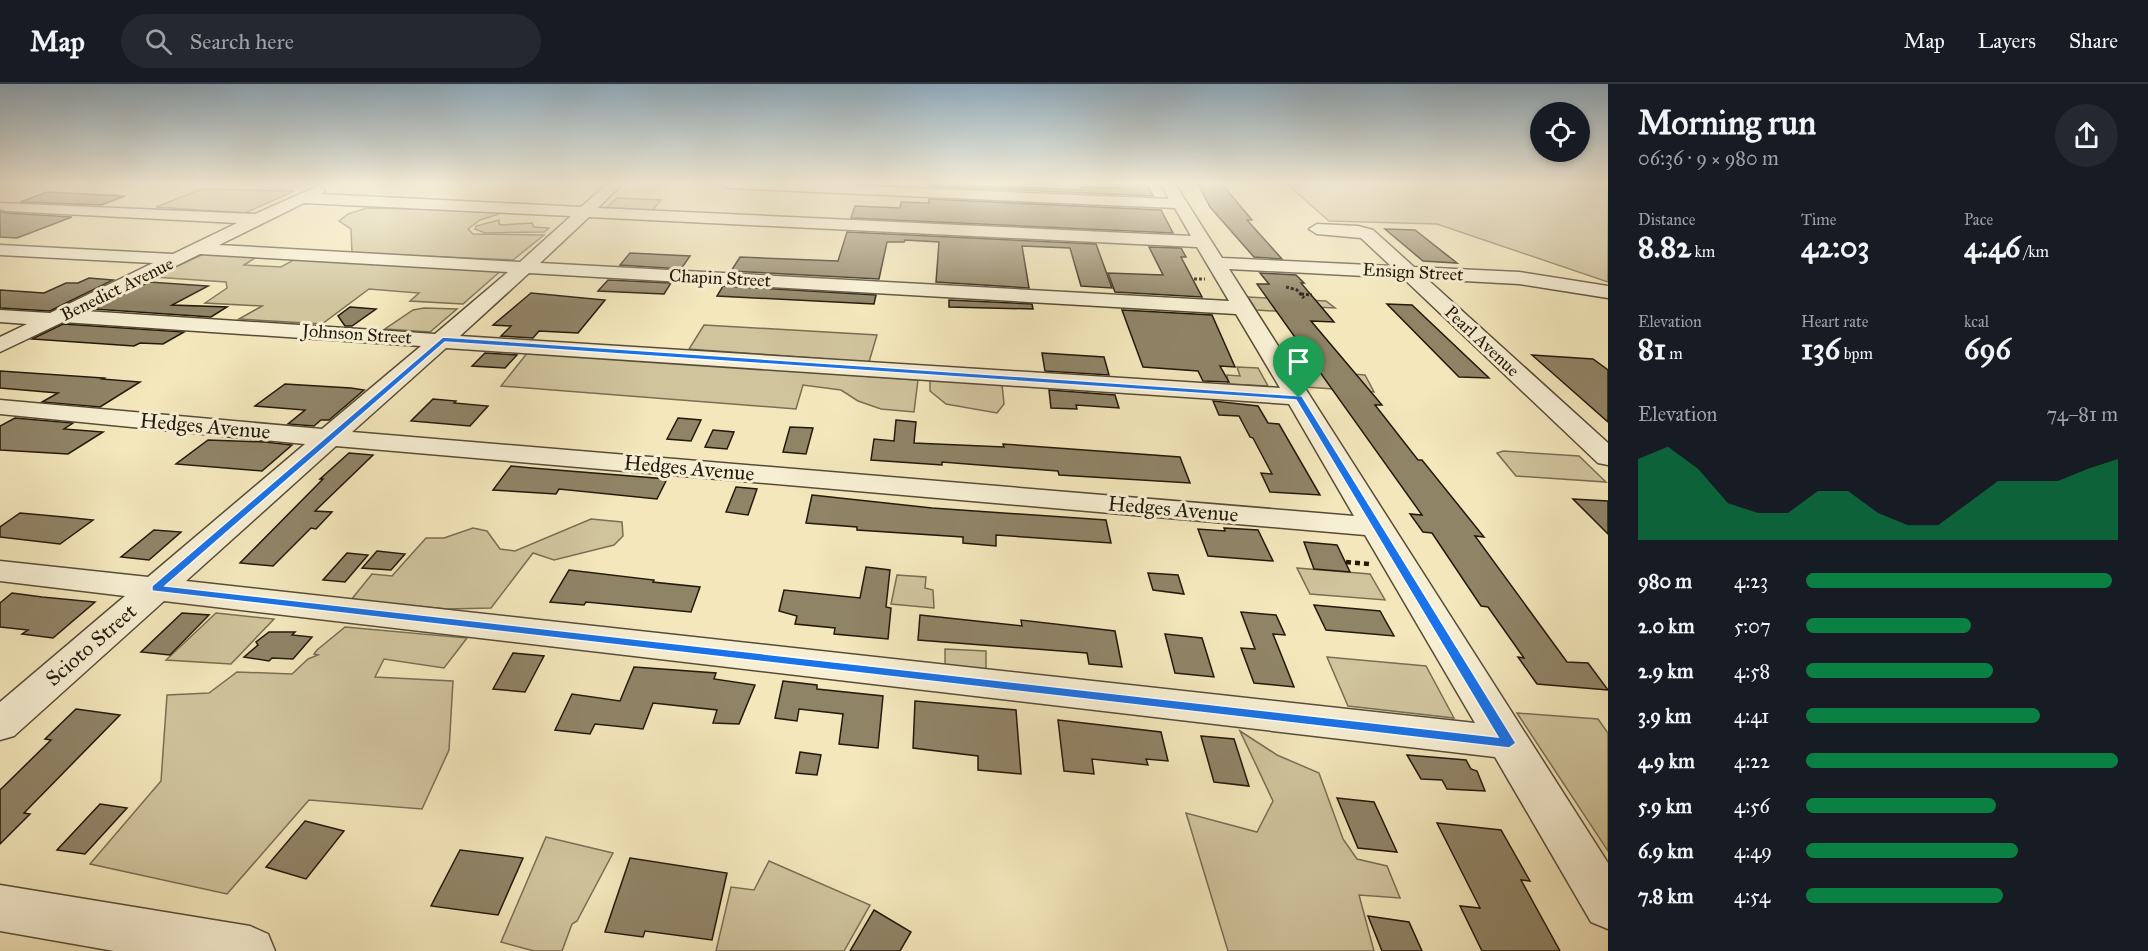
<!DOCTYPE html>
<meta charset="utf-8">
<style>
:root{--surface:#171b24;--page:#242831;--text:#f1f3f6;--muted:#9ea1a6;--line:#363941;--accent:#0b8043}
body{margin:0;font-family:"IM FELL Great Primer",serif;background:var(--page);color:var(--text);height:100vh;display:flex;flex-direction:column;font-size:22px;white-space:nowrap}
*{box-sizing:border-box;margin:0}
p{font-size:20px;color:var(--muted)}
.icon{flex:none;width:33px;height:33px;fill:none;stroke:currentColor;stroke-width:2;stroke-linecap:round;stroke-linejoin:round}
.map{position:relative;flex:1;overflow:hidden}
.side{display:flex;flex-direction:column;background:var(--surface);width:540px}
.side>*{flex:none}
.buttons{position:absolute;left:1530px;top:18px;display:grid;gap:12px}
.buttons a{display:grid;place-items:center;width:60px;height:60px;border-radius:50%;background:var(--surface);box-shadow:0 3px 9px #0003;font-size:30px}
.pin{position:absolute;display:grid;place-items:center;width:51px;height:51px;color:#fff;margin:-62px -26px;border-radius:50% 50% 50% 0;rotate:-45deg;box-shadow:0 0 6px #0007}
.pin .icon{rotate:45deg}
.round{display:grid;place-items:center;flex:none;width:63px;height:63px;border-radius:32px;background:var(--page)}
.headline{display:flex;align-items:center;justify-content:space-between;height:102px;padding:0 30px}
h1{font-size:33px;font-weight:800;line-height:45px}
.metrics{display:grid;grid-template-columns:repeat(3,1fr);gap:9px;height:102px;padding:6px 30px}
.metrics div{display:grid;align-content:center}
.metrics b{font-size:30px;font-weight:800}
.metrics small{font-size:16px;font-weight:400}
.metrics p{font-size:16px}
.chart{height:168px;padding:12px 30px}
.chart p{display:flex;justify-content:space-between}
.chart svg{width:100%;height:108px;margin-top:6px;fill:var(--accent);opacity:.7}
ul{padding:0 30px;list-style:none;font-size:20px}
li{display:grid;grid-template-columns:96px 72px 1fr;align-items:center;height:45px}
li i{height:15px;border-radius:8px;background:var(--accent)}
header{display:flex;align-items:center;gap:36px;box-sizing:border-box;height:84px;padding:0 30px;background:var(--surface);border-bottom:2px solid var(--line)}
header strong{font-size:28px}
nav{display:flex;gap:33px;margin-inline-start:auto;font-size:21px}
.search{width:420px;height:54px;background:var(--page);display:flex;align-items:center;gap:15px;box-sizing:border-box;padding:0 21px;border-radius:33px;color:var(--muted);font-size:22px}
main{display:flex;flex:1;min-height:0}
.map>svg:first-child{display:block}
.green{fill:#d0c49d;stroke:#7a6e54;stroke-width:1.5}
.building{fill:#908467;stroke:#24190c;stroke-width:1.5}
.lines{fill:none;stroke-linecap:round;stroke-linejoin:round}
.minor-casing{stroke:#584c38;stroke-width:3}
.path-far1{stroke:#24190c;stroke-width:3;stroke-dasharray:3 2;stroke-linecap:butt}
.path{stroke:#24190c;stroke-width:4.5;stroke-dasharray:5 4;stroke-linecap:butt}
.minor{fill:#f7efd3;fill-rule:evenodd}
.route{fill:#1a73e8;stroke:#fff;stroke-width:1.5;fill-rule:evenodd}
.labels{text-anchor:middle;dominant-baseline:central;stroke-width:6;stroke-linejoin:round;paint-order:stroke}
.far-street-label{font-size:18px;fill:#24190c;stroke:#f7efd3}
.street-label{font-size:21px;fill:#24190c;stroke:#f7efd3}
</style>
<header>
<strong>Map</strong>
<div class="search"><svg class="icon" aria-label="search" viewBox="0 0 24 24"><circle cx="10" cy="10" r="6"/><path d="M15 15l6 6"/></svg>Search here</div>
<nav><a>Map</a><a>Layers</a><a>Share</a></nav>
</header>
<main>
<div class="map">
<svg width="1608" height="867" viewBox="0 0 1608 867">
<rect width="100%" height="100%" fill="#f3e7bb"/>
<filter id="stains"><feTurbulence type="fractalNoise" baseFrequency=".00333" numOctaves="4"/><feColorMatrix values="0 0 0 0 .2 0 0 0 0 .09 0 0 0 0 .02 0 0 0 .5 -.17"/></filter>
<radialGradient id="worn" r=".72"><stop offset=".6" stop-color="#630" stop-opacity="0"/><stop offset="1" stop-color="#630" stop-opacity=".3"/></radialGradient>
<!-- green -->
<g class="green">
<path d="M1287,100h321v98l-171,-58 -108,-3z"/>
<path d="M202,105l92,2 -49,22 -89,-6z"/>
<path d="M617,114l44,2 -10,12 -47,-2z"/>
<path d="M367,124l141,3 -28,9 -12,9 5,5 71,1 -31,25 -161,-7 -1,-24 -12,-8 9,-7z"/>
<path d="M499,136v4l3,1 30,-2 2,4 15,1 -5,4 -59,1 -10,-4 1,-3z"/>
<path d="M206,169l52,3 -14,9 37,2 16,-9 206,11 -40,35 -53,-3 9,-8 -50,-4 -47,35 -83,-5 23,-13 -57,-3 22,-15 -1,-6 -73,-5z"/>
<path d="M1248,213l78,4 9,7 -22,-1 -22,5 -35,-2z"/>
<path d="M424,224l33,1 -27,23 -45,-3 28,-19z"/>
<path d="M704,241l173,10 -8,27 -180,-13z"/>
<path d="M528,268l390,28 -4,32 -33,-3 -23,-8 -17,-11 -38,-5 -7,24 -295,-23z"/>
<path d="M1237,283l21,1 10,18 -40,-2 -1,-9 13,1z"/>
<path d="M1297,286l68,5 9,17 -68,-5z"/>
<path d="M930,295l72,5 2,20 -7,9 -51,-9 -16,-13z"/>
<path d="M1503,367l76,5 27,26 -90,-6 -19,-23z"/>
<path d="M591,435l31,3 1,14 -9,9 -60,15 -21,-7 -42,55 -44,1 -96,-9 21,-26 20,2 34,-38h18l29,-10 14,3 13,18 15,2z"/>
<path d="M1297,484l73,6 15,26 -75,-6z"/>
<path d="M897,491l29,2 -1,11 8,2 1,18 -43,-4z"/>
<path d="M216,529l58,6 -43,45 -65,-4z"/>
<path d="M345,543l122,11 -23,30 -60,-9 -9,18 78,4 -4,69 -27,59 -113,-9 -82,94 -137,-30 71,-83 6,-86 42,-2 28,-21 55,2 16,-15 10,-4 -4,-1 3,-4z"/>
<path d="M945,565l41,2v18l-41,-4z"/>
<path d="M1327,573l99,9 28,52 -106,-12z"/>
<path d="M1517,629l81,6 10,14v118z"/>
<path d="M1240,647l37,24 42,18 24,66 14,20 30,7 13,32 -41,-3 15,56h-146l-42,-138 71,19 16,-31z"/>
<path d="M546,753l67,16 -36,68 -5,3 -10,27h-28l-33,-9z"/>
<path d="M769,777l101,44 -26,46h-128l15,-64 23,3z"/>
</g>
<!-- building -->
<g class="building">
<path d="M931,100l152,6 -2,-3 38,1 -2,-4h30l6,12 -222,-10z"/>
<path d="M1198,100h24l30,36h-5l35,39 -28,-2 -44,-50z"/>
<path d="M47,108l78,4 -24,9 -81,-3z"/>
<path d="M929,115l232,11 12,23 -322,-15 4,-12 45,2 1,-6 28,1z"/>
<path d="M0,127l6,2 66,4 -55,21 -17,-1z"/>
<path d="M1385,145l30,1 42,33 -34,-2z"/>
<path d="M847,148l249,12 16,44 -31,-2 -11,-38 -48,-2 7,42 -93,-6 3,-40 -34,-2 -1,2h-17l-8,37 -148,-8 9,-14 98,4z"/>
<path d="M1149,163l32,1 5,9h-5l21,40 -87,-5 -7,-19 55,2z"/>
<path d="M630,169l60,3 -9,13 -61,-4z"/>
<path d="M1260,189l36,2 8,8h-3l33,39 -23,-1 71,84h-7l43,55h4l62,77 -9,-1 92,126 21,1 20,27 -71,-6 -19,-27 6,1 -36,-51 -7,-1 -49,-73 -9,-1 -13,-18 12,1 -165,-231h12z"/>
<path d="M89,194l24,2 -63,31 -50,-3v-18l44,3 22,-10h12z"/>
<path d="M608,196l63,3 -7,11 -66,-3z"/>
<path d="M149,198l59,4 -36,19 55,2 -16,10 -118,-8z"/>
<path d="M723,202l153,9 -2,9 -157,-8z"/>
<path d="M531,209l74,7 -27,33 -39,-2 -6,7 -32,-2 10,-10 -18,-1z"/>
<path d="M949,216l83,4 1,5 -84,-2z"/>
<path d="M1387,220l25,1 77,73 -30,-1z"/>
<path d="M350,223l26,2 -24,17h-7l-7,-10z"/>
<path d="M1122,226l90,5 23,52 -15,-1 9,16 -26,-1 -5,-10 -55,-4z"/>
<path d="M63,240l121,8 -21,12 -23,-1 -6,3 -102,-7z"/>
<path d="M485,269l32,2 -12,13 -33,-2z"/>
<path d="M1042,269l62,4 5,18 -64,-4z"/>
<path d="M1532,271l61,4 15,11v52z"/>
<path d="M0,287l104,7 -2,1 38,3 -40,25 -58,-5 16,-9 -58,-5z"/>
<path d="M285,300l66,4 13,2 -35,30h-8l-7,6 -26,-2 17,-14 -50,-4z"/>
<path d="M1049,306l66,5 4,13 -43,-3 1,4 -26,-1z"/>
<path d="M433,315l23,2 -2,2 34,3 -18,20 -59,-5z"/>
<path d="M1213,317l45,5 10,17 11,1 41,71 -50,-3 -9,-19 11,1 -19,-36 -3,-1 -11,-21 -20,-1z"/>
<path d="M15,334l58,5 -9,6 39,3 -35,22 -68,-4v-24z"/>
<path d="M678,334l23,2 -10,21 -24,-2z"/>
<path d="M896,336l20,2 -2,21 90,4 -1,-3 177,13 10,26 -131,-8 -1,-4 -116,-9v3l-71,-5 3,-21 20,2z"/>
<path d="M790,343l23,1 -7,26 -23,-2z"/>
<path d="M713,346l21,2 -7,17 -22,-2z"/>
<path d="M208,356l57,2 27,3 -30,26 -86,-7z"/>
<path d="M349,369l24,2 -58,56 17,1 -16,17 -5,-1 -38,38 -33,-3 83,-84h-3z"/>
<path d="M511,382l21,2 135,11 -10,20 -98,-10 -3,5 -63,-4z"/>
<path d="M736,403l21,2 -9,26 -22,-3z"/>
<path d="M812,411l120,13 174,12 5,23 -115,-8v11l-33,-3v-6l-106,-7v-3l-51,-4z"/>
<path d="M1573,415l35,2v33z"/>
<path d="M20,429l44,4 29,3 -33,24 -60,-7v-10z"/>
<path d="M1224,444l34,2 15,31 -65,-5 -10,-27 27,2z"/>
<path d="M154,446l27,2 -32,28 -28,-3z"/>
<path d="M1304,458l33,3 13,27 -36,-3z"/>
<path d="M377,467l28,3 -14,16 -29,-2z"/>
<path d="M347,469l21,2 -23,27 -22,-2z"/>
<path d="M866,483l24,3 -4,37 5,1 -3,31 -54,-5 1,-6 -40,-4 2,-8 -18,-5 5,-21 76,8z"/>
<path d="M569,486l85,10 -1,2 47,5 -9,25 -105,-10 -2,3 -34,-3z"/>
<path d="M1148,489l30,2 6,19 -31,-4z"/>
<path d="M12,509l30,4 53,5 -42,36 -31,-4 6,-4 -28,-3v-24z"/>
<path d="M1314,521l66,6 14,25 -68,-6z"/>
<path d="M1241,528l35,3 9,20 -12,-1 21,53 -40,-4 -13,-35 14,1z"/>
<path d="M182,529l27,2 -39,40 -29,-3z"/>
<path d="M920,531l102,11 -1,-6 94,11 7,36 -33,-3 -2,-11 -169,-13z"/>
<path d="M269,548h26l-3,3 20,2 -19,22 -21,-1 -3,3 -25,-4 14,-12 -2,-3z"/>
<path d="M1165,550l37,4 12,39 -39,-4z"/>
<path d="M513,569l31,3 -19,36 -32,-3z"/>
<path d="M634,583l82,6 -2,6 41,6 -16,39 -26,-1 4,-13 -64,-7 -10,26 -48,-5 -5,10 -35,-4 17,-36 48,7z"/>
<path d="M783,597l34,4v4l66,7 -5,52 -39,-4 4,-30 -44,-5 -2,12 -22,-3z"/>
<path d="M915,617l101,9 5,64 -43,-4v-14l-65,-8z"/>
<path d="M76,625l44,6 -96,98 6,1 -30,30v-54l51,-50 -6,-1z"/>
<path d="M1058,636l103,12 7,29 -22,-2 2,6 -56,-6 2,15 -30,-3z"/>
<path d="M1201,652l33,3 15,47 -35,-4z"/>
<path d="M800,668l21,3 -4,20 -21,-2z"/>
<path d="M1407,671l59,5 5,9 6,2 8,20 -38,-2 -5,-9 -21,-1z"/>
<path d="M1337,714l37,4 23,50 -39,-4z"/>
<path d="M100,720l27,4 -42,46 -28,-4z"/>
<path d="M305,737l39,10 -38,48 -40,-12z"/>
<path d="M1437,739l64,7 29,51 -9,-1 39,71h-78l-22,-45 20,2z"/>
<path d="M460,766l63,8 -25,57 -67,-9z"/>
<path d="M630,774l97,15 -15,67 -67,-9 -2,6 -38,-5z"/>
<path d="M874,826l37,22 -11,19h-50z"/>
<path d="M1368,832l41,6 13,29h-40z"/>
</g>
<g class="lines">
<!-- minor casing -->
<g class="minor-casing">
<g id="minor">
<path d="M607,100h15l-24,24 593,28 -16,-28 -447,-20 -7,-4h101l347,15 -8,-15h14l47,74 169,8 -30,-28 -44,-4 -8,-5 8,-5 41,2 15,4 41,37 105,5 89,14v12l-89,-14 -92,-5 181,164v22l-10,-2 -195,-185 -174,-9 379,594v66l-17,-7 -96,-165 -1331,-156 -150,135 -14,4v-38l125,-106 -125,-15v-20l148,16 157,-133 -305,-30v-14l322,29 99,-83 -358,-24 -63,30v-15l27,-13 -27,-2v-12l50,3 103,-50 -153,-8v-10l173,9 64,-31 -231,-12 -6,-2v-6l255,11 63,-28 7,4 -4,4 260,13zM304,119l267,13 -51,46 -301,-17zM589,133l608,30 32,54 -689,-38zM200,170l308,18 -73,62 -350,-23zM529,189l707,41 44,74 -820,-52zM446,264l843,56 65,112 -1002,-84zM336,362l1029,89 110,188 -1289,-142z"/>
<path d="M0,801l250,41 18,8 7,17h-161l-114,-20z"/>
</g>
</g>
<!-- path-far1 -->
<g class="path-far1">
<path d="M1194,195h11"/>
<path d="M1286,203l11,3 7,8"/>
<path d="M1301,210l11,1"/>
</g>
<!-- path -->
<path class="path" d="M1346,478l24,2"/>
<!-- minor -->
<use href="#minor" class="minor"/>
</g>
<!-- sky -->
<linearGradient id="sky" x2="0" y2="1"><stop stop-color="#90acbe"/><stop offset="0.45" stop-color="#faf4e0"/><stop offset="1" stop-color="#faf4e0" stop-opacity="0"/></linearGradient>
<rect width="1608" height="221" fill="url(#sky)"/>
<!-- route -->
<path class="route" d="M443,253l859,59 214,347 -7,5 -1357,-157v-5zM445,258l851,58 202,337 -1333,-151z"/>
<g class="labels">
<!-- far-street labels -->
<g class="far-street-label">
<text transform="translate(1413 188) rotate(3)">Ensign Street</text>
<text transform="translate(720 194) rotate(3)">Chapin Street</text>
<text transform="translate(117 205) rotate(-26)">Benedict Avenue</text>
<text transform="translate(357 250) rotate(4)">Johnson Street</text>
<text transform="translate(1482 257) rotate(43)">Pearl Avenue</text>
</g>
<!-- street labels -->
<g class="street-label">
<text transform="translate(205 342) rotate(5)">Hedges Avenue</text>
<text transform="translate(689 384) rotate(5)">Hedges Avenue</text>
<text transform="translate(1173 425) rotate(5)">Hedges Avenue</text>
<text transform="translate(91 561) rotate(-41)">Scioto Street</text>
</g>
</g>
<rect width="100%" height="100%" filter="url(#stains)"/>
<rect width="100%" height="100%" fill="url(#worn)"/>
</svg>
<div class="buttons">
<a><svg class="icon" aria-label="locate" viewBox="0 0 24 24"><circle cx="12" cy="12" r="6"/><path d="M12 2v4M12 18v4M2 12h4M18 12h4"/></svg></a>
</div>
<div class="pin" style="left:1299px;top:314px;background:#1e9e55"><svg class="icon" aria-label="arrive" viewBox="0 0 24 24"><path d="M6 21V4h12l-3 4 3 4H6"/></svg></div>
</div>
<section class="side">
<div class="headline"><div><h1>Morning run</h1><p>06:36 · 9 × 980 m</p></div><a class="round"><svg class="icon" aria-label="share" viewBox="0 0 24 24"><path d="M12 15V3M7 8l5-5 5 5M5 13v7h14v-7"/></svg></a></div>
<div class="metrics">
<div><p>Distance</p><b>8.82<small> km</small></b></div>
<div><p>Time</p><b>42:03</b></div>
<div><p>Pace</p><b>4:46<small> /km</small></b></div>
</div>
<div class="metrics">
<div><p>Elevation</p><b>81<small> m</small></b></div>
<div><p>Heart rate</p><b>136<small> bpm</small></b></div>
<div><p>kcal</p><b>696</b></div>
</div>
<div class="chart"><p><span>Elevation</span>74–81 m</p>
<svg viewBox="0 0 160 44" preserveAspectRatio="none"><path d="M0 44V11L10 6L20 15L30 29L40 33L50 33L60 24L70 24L80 33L90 38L100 38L110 29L120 20L130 20L140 20L150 15L160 11V44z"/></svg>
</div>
<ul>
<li><b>980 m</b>4:23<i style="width:98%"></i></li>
<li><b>2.0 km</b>5:07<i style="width:53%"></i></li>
<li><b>2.9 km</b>4:58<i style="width:60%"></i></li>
<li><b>3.9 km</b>4:41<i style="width:75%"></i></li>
<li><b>4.9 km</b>4:22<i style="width:100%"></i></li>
<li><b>5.9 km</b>4:56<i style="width:61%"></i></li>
<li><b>6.9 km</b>4:49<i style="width:68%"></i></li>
<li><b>7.8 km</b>4:54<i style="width:63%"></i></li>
</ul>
</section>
</main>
